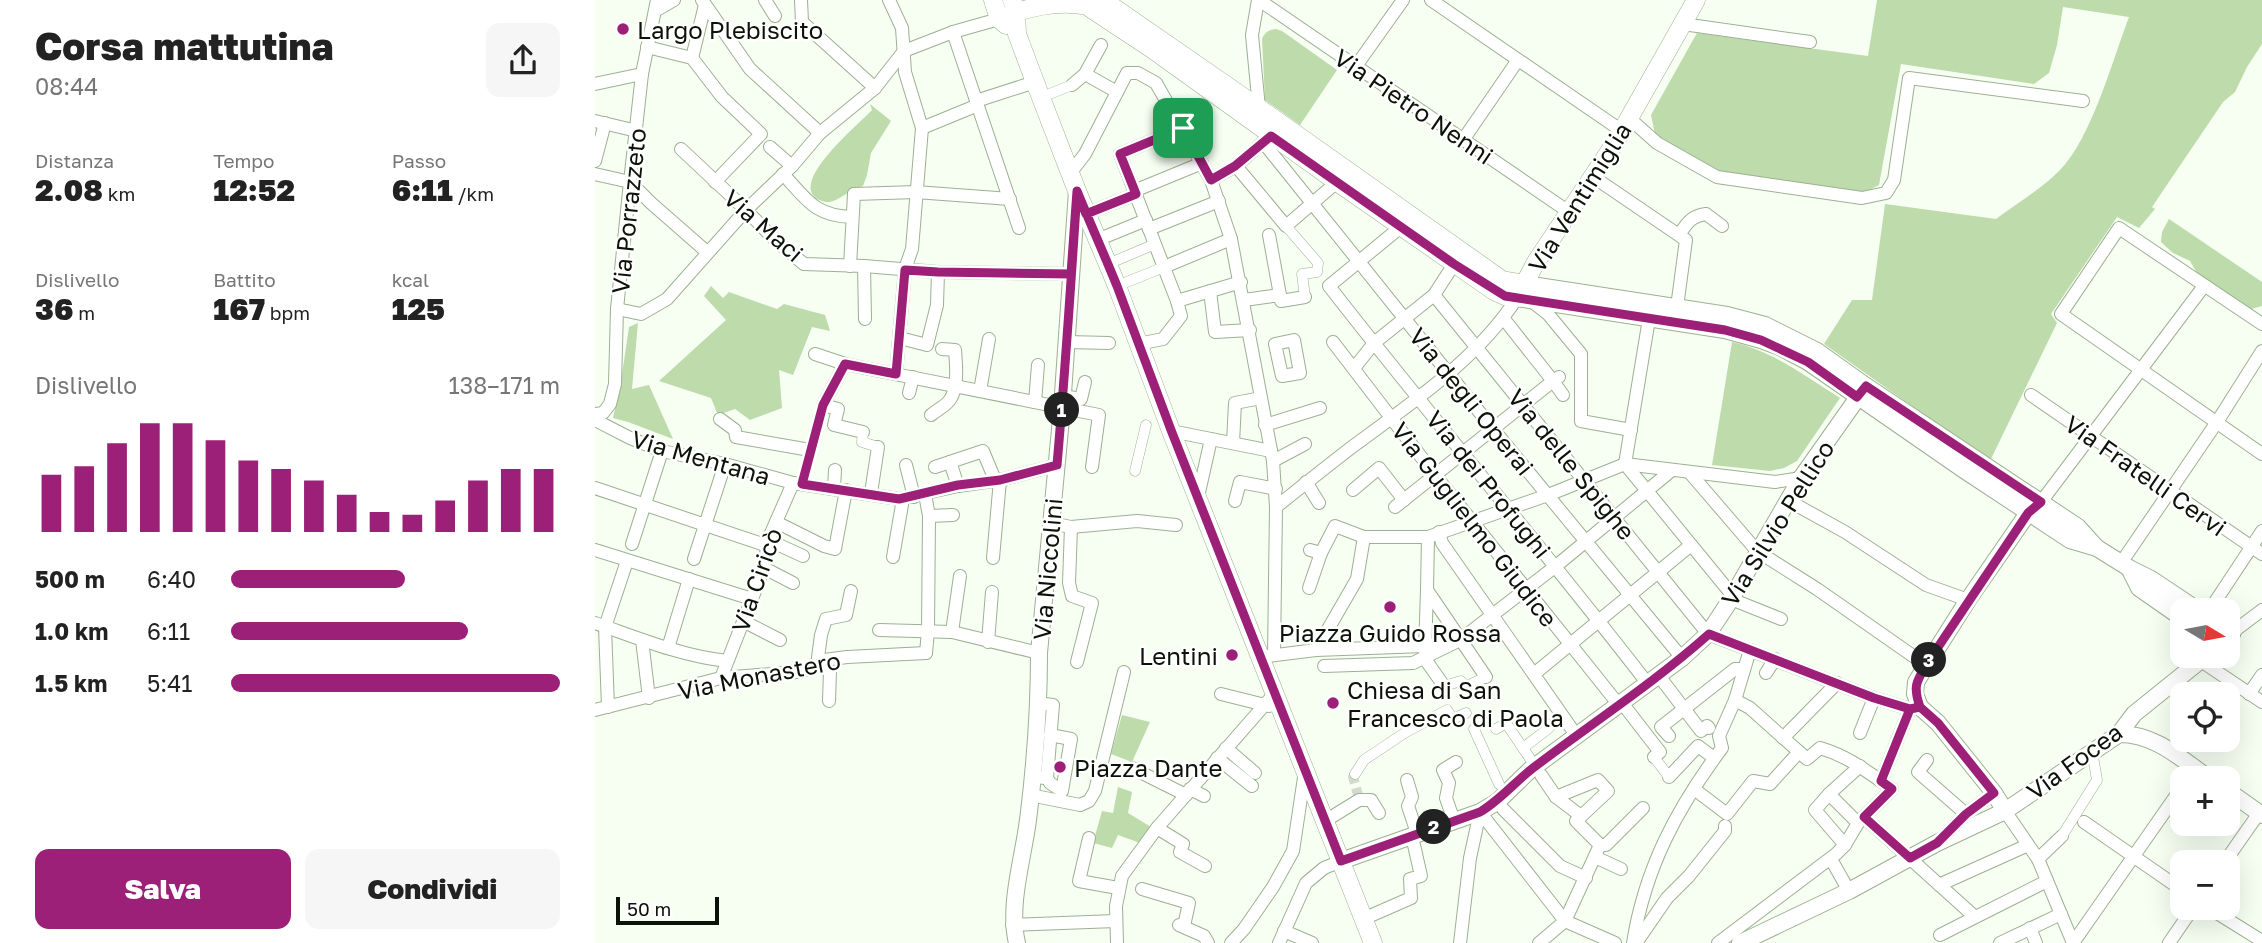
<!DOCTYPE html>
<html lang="it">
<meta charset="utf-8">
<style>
:root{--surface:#fff;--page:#f6f6f6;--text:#222;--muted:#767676;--accent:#9c2077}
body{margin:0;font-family:"Golos Text",sans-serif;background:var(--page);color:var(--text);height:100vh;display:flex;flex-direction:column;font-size:26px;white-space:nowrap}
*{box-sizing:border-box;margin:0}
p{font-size:23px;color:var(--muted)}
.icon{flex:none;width:38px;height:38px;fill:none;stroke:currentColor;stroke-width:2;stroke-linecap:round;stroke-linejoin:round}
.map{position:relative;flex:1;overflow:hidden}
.sheet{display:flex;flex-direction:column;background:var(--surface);width:595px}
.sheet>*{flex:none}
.needle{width:46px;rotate:100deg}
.controls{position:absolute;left:1575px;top:598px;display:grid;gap:14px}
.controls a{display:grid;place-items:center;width:70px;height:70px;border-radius:14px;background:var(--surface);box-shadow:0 7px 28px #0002;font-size:35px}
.scale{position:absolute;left:21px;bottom:18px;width:103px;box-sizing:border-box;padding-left:7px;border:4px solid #0b1207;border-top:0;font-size:19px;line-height:24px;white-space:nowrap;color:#0b1207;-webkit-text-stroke:5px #fff;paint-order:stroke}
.pin{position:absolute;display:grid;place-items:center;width:60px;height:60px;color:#fff;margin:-30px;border-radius:14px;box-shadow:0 4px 10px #0006}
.km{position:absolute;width:35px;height:35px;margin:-18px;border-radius:50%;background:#222;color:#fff;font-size:19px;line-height:35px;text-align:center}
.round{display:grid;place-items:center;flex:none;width:74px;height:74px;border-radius:14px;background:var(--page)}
.summary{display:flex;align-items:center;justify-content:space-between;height:119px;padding:0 35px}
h1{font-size:38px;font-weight:800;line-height:52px}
.figures{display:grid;grid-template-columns:repeat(3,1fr);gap:10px;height:119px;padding:7px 35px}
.figures div{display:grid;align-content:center}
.figures b{font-size:30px;font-weight:800}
.figures small{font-size:19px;font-weight:400}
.figures p{font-size:19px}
.chart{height:196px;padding:14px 35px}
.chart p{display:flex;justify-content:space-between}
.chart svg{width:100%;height:126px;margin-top:7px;stroke:var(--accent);stroke-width:6}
.cta{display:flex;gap:14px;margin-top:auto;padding:14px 35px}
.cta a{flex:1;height:80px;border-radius:14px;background:var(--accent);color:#fff;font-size:28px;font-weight:800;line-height:80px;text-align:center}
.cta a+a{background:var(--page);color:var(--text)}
ul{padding:0 35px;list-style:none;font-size:23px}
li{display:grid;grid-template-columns:112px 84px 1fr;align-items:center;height:52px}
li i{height:18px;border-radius:9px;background:var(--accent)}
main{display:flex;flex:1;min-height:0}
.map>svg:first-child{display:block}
.green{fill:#bddbab}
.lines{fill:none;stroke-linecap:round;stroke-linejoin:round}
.pedestrian-tunnel{stroke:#d3dbcf;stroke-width:10;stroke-dasharray:10 5;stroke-linecap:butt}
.pedestrian-casing{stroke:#9db092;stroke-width:11}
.minor-casing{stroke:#9db092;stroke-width:14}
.tertiary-casing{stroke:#9db092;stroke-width:18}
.secondary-casing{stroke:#9db092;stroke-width:19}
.pedestrian{stroke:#fff;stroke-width:10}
.minor{stroke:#fff;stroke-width:12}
.tertiary{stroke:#fff;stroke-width:16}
.secondary{stroke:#fff;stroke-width:18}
.route-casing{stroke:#fff;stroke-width:14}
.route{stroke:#9c2077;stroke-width:9}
.poi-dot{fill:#9c2077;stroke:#fff;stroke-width:2.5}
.labels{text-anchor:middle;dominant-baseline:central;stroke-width:5;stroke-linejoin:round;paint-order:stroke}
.poi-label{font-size:24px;fill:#0b1207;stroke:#fff;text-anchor:start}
.street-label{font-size:24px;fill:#0b1207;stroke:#fff}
</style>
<main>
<section class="sheet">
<div class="summary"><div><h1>Corsa mattutina</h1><p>08:44</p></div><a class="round"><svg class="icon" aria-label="share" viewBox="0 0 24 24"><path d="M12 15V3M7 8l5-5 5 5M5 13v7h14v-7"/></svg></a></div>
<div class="figures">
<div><p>Distanza</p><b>2.08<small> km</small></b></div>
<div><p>Tempo</p><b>12:52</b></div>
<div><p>Passo</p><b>6:11<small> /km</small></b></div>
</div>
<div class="figures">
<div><p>Dislivello</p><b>36<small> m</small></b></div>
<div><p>Battito</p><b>167<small> bpm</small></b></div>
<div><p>kcal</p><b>125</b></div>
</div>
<div class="chart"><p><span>Dislivello</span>138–171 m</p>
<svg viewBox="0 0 160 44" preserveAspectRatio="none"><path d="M5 44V24M15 44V21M25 44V13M35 44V6M45 44V6M55 44V12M65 44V19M75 44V22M85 44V26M95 44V31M105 44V37M115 44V38M125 44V33M135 44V26M145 44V22M155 44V22"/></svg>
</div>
<ul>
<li><b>500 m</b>6:40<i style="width:53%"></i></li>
<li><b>1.0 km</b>6:11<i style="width:72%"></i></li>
<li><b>1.5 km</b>5:41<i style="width:100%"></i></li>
</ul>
<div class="cta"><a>Salva</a><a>Condividi</a></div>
</section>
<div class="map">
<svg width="1667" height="943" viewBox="0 0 1667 943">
<rect width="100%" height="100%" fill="#f6fff2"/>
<!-- green -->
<g class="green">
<path d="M1282,0h385v44l-15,23 -12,25 -12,10 -71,105 3,2 -16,19 -22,-11 -66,97 6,9 -67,138 -166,-117 28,-44h20l13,-96 111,15c20,-15 47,-31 64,-49 31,-31 53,-111 69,-153l-66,-10 -6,38 -8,28 -15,11 -133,-20 -22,121 -17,9 -144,-22 -63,-38 -4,-19 46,-82 171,23z"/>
<path d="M681,29l6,2 55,39 -37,55 -35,-25 -3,-61c3,-7 6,-9 14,-10z"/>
<path d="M275,104l21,17 -20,32 -4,22 -4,11c-13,3 -24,15 -34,16 -5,0 -12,-2 -15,-6 -18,-20 45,-72 58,-86z"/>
<path d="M1574,219l93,63v24l-11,3 -54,-36 -7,-12 -17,-8 -12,-11 1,-10z"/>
<path d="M116,286l12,12 6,-6 48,17 7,-5 41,11 5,16 -18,-4 -19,48 -14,-5 3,38 -32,12 -15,-11 -17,6 -7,-17 -52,-17 67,-61 -22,-24z"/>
<path d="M43,323l-6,66 17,-4 24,54 -45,-17 -15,-4 8,-37 8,-54z"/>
<path d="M1137,342c41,9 73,34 108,56l-43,63 -13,7 -14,3 -58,-6z"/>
<path d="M527,715l28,7 -18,40 -21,-8z"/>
<path d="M523,787l14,5 -4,21 23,14 -11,16 -22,-8 -6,13 -19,-5 9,-32 11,2z"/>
</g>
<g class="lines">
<!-- pedestrian-tunnel -->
<path class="pedestrian-tunnel" d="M760,774l-2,3 5,18"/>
<!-- pedestrian casing -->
<g class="pedestrian-casing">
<g id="pedestrian">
<path d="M447,97l30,-12"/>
<path d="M691,226l32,37 -1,9 -15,2 3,23"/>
<path d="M513,264l47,-20"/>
<path d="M522,286l47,-19"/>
<path d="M268,432l-1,10 16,5"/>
<path d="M540,471l11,-46"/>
<path d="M207,484l21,-79"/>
<path d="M849,686l17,-5 4,6 21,-10"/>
<path d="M879,729l25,55"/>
<path d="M901,729l10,-6 29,43"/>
<path d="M928,748l26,-20 -3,-5"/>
<path d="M1059,757l15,20"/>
<path d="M760,774l9,-14 42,-28 41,-22 6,9 13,-6"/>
<path d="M1467,836l35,-56 -5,-29"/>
</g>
</g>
<!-- minor casing -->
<g class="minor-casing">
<g id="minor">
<path d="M107,0l48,69 70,64"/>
<path d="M170,0l10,16"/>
<path d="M206,0l1,22 73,66"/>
<path d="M294,0l13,28 3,44 17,56 -10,121 -7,20 -9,105"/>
<path d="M663,0l-6,35 7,73"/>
<path d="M664,0l310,212"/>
<path d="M836,0l191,131"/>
<path d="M60,11l19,-11"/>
<path d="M1088,24l127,18"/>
<path d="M358,32l66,196"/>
<path d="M52,47l45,11 30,39 39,37 -46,48"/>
<path d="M97,58l13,-53"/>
<path d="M761,66l47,-66"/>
<path d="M490,74l32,18"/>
<path d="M0,84l47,-10"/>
<path d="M477,85l13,-11 16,-29"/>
<path d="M381,101l59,-19"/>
<path d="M1034,118l28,25 60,34 145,21 24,-5 8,-13 15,-102 174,23"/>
<path d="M0,121l42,10"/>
<path d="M327,128l56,-23"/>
<path d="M868,140l55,-80"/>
<path d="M668,142l230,287 189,229"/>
<path d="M175,147l22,19"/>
<path d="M86,149l65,61 30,31 28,23 60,2 74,6 133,2"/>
<path d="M0,161l10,-38"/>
<path d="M641,166l50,60 51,-44"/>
<path d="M476,172l14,-18 42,-81h11l18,10 55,97 20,59 42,222 3,46 -2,148"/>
<path d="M0,174l35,8 21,21 56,49"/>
<path d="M188,174c24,26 32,42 69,43"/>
<path d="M997,176l94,64 -9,67"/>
<path d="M616,180l25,-14 33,-29"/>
<path d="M539,191l68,-28"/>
<path d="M259,194l62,-2 94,7"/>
<path d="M491,214l50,-20"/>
<path d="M807,226l-73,60c104,134 215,263 319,398"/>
<path d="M554,229l70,-28"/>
<path d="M674,235l11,60"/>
<path d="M1084,235c8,-12 12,-19 27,-21l16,12"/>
<path d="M502,240l49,-20"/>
<path d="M255,266l4,-72"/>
<path d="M269,266l1,53"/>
<path d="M569,267l67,-28"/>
<path d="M615,291l5,41 35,-2"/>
<path d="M839,295l274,339 166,64 36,11 10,-2"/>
<path d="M649,300l36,-5 1,6 24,-4"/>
<path d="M935,300l18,14 33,40v67l50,9"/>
<path d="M582,301l64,-19"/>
<path d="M22,309l24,5 26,-15 79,-89 46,-44 28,-33 55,-45 29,-37 49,-19 46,-13"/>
<path d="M1054,319l-24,145 108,132"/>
<path d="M1667,324l-143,-96 -58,86 201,140"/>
<path d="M305,338l27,7 10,-40 1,-33"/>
<path d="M699,340l6,33 -18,3 -7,-32z"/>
<path d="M472,342l42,1"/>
<path d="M738,342l102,133 184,230"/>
<path d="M543,344l25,-5 18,-23 -4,-15 -57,-147 63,-26"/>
<path d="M220,354l30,10 254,51 -7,52"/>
<path d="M250,364l-22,41 15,4 -4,16 29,7"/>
<path d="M760,367l19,-24 60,-48 20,-31"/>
<path d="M964,377l-6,4 10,14"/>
<path d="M385,391l9,-52"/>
<path d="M314,393l4,-16"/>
<path d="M1436,395l231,159"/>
<path d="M468,396l18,3 4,-17"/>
<path d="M440,402l3,-37"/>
<path d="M0,414l8,-1 7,-9 5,-20 2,-75 13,-127 12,-108 15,-74"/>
<path d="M336,415c6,-5 14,-9 18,-14 10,-12 7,-37 6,-51l-13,-1"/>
<path d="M125,419l15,11 1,7 74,13"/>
<path d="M0,420l35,18 32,13 63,13 68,19 106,16 59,-13 42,-6 57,-15"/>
<path d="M670,425l55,-17"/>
<path d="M576,431l100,20"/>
<path d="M638,443l2,-40 26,-5"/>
<path d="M678,461l32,-17"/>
<path d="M311,465l8,32"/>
<path d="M340,467l15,-5"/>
<path d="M1095,473l67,78 60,38 109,76"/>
<path d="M711,482l13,21"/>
<path d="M363,486l-8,-24 33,-11 12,29"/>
<path d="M0,488l173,58"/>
<path d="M239,488l1,-18"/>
<path d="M758,490l26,-22 25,32"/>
<path d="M276,493l7,-46"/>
<path d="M330,494l4,22 -1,115 -2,22"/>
<path d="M603,497l13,-58"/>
<path d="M640,501l5,-19 36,7"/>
<path d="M1194,501l56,31 81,53 42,15"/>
<path d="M1446,502l163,-216"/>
<path d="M681,507c25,-20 50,-40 76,-60 59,-44 124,-86 165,-149"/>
<path d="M800,507l158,-126 -49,-62"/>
<path d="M334,516l24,-1"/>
<path d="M181,522l48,24 11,3 11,-59"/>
<path d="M456,523l20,4 66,-6 39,4"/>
<path d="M476,527l-2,56 3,13 20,7 -15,59"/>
<path d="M844,532l3,11 134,192"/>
<path d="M833,537l-1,53 59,87"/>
<path d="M173,540l35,16"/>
<path d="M37,544l30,-93"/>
<path d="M0,550l157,49"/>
<path d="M715,550l11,3 14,-27 29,11h64l120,-42 77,-31 150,18 26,-4"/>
<path d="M298,557l10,-58"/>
<path d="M398,558l7,-78"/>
<path d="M99,559l31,-95"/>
<path d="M1526,563l96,-141 45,-71"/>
<path d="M169,568l29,15"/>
<path d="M714,588l12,-35"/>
<path d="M1136,599l50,20"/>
<path d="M1614,611l53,-80"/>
<path d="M148,621l37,19"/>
<path d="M0,623c43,15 86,33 132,38"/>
<path d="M284,630l73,2 87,21"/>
<path d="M357,632l8,-56"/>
<path d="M1638,632l29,-22"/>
<path d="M47,640l7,58"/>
<path d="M393,642l4,-50"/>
<path d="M73,648l21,-69"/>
<path d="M721,650l41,-71 7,-42"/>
<path d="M830,652l2,-62"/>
<path d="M673,656l48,-6 108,-4 25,-4"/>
<path d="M830,659l19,27"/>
<path d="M1606,661l61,41"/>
<path d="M729,666l89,-3 47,-23 96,-74 116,-96"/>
<path d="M1171,673l9,-14"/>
<path d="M939,674l157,-129"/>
<path d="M1064,676l42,55 6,-5 2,2"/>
<path d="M126,678l43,-110 4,-28 25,-57"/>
<path d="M626,694l48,12"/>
<path d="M1654,694l13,-19"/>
<path d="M234,701l1,-30 -13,-6 4,-30 5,-16 20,-4 5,-24"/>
<path d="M1027,703l38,49 -6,5"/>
<path d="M13,707l-3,-80 22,-66"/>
<path d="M0,710l126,-32 76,-6 13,-3 14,-9 23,-3 79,-4"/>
<path d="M1265,733l14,-35"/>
<path d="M1074,736l-8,-9 74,-58h9"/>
<path d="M1188,738l54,-55"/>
<path d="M631,748l29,25"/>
<path d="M622,758l35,28"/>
<path d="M1332,760l-9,12 48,42"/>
<path d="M537,768l54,27"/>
<path d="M946,775l15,22 25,19"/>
<path d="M436,777l16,1 6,-73 -16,-2"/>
<path d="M1074,777l29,-31 16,12"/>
<path d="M452,778l3,5 12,8 9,-52 -21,-4"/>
<path d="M812,780l5,17 -4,9 9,27"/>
<path d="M1286,781l29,-72"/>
<path d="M595,789l14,7"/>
<path d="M1099,789l33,25 26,-33 17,3 29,-32"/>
<path d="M1234,794l29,29"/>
<path d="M435,795l50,10 9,-4 6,-10 29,-119"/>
<path d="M908,809l57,57 26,12"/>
<path d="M1410,811l33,48 35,84"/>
<path d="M885,812l85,109 50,22"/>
<path d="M1269,817l111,100"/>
<path d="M730,821l34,-21h12l8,13"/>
<path d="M859,821l-8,-23 3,-15 -6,-13 13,-8"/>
<path d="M1489,822l98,68"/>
<path d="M562,828l26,16 -3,8 25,14"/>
<path d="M1349,837l22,-23 28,-21"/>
<path d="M494,838l-10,43 39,7"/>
<path d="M1005,845h6l37,-37"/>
<path d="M1250,845l-30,-35 14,-16 31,-28"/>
<path d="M1000,857l26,12"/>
<path d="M1443,859l24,-23"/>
<path d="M1237,861l17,30"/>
<path d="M1629,863l35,-50"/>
<path d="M1344,885l89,-40"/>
<path d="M547,889l47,14 -5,23"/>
<path d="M1614,908l53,33"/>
<path d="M768,919l48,-21 -1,-19 11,-3 -7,-31"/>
<path d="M417,925l104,-4"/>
<path d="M584,925l25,11 4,7"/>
<path d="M1435,928l6,15"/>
<path d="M689,931l28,12"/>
<path d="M1345,935l107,-54"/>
<path d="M522,943l-1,-37 6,-30 35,-48 118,-135"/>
<path d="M636,943l13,-14 29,-42 20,-36 12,-80"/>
<path d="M684,943l27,-60 18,-15 17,-7"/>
<path d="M865,943l10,-85 10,-46"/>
<path d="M944,943l26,-22 35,-76 -24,-24 32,-30 -10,-11 -42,17"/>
<path d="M1038,943c12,-75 44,-135 89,-195l-3,-12 16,-36 15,-50"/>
<path d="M1041,943l31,-45 22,-22 36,-45v-5"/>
<path d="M1123,943l118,-89 9,-9 13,-22 34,-34c-24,-17 -44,-33 -72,-41l-13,11 -57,-51 -15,-8"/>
<path d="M1405,943l61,-29"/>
<path d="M1478,943l109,-156"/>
<path d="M1574,943l24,-35"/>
</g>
</g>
<!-- tertiary casing -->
<g class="tertiary-casing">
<g id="tertiary">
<path d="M930,284l202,31 38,10 52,26 49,35 212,141 19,21 32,20 22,11 48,32"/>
<path d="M922,298l208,32 36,10 19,7 28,15 156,108 106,70 27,8"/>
<path d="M1534,568l10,20 43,30"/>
<path d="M1633,629l5,3 -5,4"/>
<path d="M1524,734c37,0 62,25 91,45"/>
<path d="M1633,791l34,24"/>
<path d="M1410,811l-11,-18 -56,-70 -18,-16 -5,-13 1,-12 52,-82 60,-87 6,-5"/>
<path d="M746,861l139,-49 17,-10 33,-32 152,-112 26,-24 23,-35 70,-121 65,-92"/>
<path d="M422,943c-9,-37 6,-84 11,-123 7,-55 11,-112 11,-167l23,-245 15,-217"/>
<path d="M1145,943l109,-52 88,-48 68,-32 114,-77 15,-20 72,-58"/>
</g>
</g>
<!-- secondary casing -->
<g class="secondary-casing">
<g id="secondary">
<path d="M398,0l6,19 7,6"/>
<path d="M417,0l4,11 1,23 18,48 42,109 40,95 54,145 202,512"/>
<path d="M508,0l156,108 243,172 23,4"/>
<path d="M404,19c27,-12 60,-19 88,-13l65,43 185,133 157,109 11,5 12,2 19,-36 79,-119 81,-143"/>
</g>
</g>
<!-- pedestrian -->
<use href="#pedestrian" class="pedestrian"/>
<!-- minor -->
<use href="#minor" class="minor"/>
<!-- tertiary -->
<use href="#tertiary" class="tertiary"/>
<!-- secondary -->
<use href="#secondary" class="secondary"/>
</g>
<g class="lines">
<!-- route casing -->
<g class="route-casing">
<path id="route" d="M588,128l-63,26 16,40 -50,20 -9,-23 -6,83 -133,-2 -33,-2 -9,104 -51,-10 -22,41 -21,79 97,15 59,-14 42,-5 57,-15c8,-91 14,-182 20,-274 13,32 27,63 40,95l54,144 170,431 139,-49c20,-12 35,-30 53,-44 59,-45 121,-85 176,-134l165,64 36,11 10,-2 18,16 56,70 -28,21 -29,29 -27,15 -46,-41 28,-28 -11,-8 29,-72 10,-2c-7,-20 -4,-25 6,-42l102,-152 13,-11 -175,-116 -9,11 -49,-35 -47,-22 -36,-10 -220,-34 -51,-32 -183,-128 -36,30 -24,14 -28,-52"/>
</g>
<!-- route -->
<use href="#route" class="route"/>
</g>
<!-- markers -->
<g class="poi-dot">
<circle cx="28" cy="29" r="7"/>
<circle cx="795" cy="607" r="7"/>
<circle cx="637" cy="655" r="7"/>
<circle cx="738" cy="703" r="7"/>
<circle cx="465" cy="767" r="7"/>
</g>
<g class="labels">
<!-- poi labels -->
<g class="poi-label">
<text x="42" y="29">Largo Plebiscito</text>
<text x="795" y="632" text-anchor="middle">Piazza Guido Rossa</text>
<text x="623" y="655" text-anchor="end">Lentini</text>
<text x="752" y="689">Chiesa di San<tspan x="752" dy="28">Francesco di Paola</tspan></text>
<text x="479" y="767">Piazza Dante</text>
</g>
<!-- street labels -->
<g class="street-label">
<text transform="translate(819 106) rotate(34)">Via Pietro Nenni</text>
<text transform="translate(984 197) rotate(-58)">Via Ventimiglia</text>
<text transform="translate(33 211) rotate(-84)">Via Porrazzeto</text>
<text transform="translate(169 225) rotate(41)">Via Maci</text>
<text transform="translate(877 401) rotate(51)">Via degli Operai</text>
<text transform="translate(106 457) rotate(16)">Via Mentana</text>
<text transform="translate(977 464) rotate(51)">Via delle Spighe</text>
<text transform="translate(1551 475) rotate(35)">Via Fratelli Cervi</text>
<text transform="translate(894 484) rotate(51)">Via dei Profughi</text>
<text transform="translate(1182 523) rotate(-58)">Via Silvio Pellico</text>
<text transform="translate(880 524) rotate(52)">Via Guglielmo Giudice</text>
<text transform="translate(452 569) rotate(-85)">Via Niccolini</text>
<text transform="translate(161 580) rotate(-71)">Via Ciricò</text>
<text transform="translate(164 675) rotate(-11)">Via Monastero</text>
<text transform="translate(1479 761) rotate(-36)">Via Focea</text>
</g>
</g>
</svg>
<div class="controls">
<a><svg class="needle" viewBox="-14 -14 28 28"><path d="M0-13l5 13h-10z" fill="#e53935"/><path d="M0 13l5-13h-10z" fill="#767676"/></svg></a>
<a><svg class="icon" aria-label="locate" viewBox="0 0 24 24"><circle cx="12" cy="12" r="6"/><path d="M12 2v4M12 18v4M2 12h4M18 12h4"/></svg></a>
<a>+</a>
<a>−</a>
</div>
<div class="scale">50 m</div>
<div class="pin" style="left:588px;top:128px;background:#1e9e55"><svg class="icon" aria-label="arrive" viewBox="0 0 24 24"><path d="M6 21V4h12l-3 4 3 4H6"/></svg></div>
<b class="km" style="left:467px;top:410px">1</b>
<b class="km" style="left:839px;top:827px">2</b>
<b class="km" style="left:1334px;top:660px">3</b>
</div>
</main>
